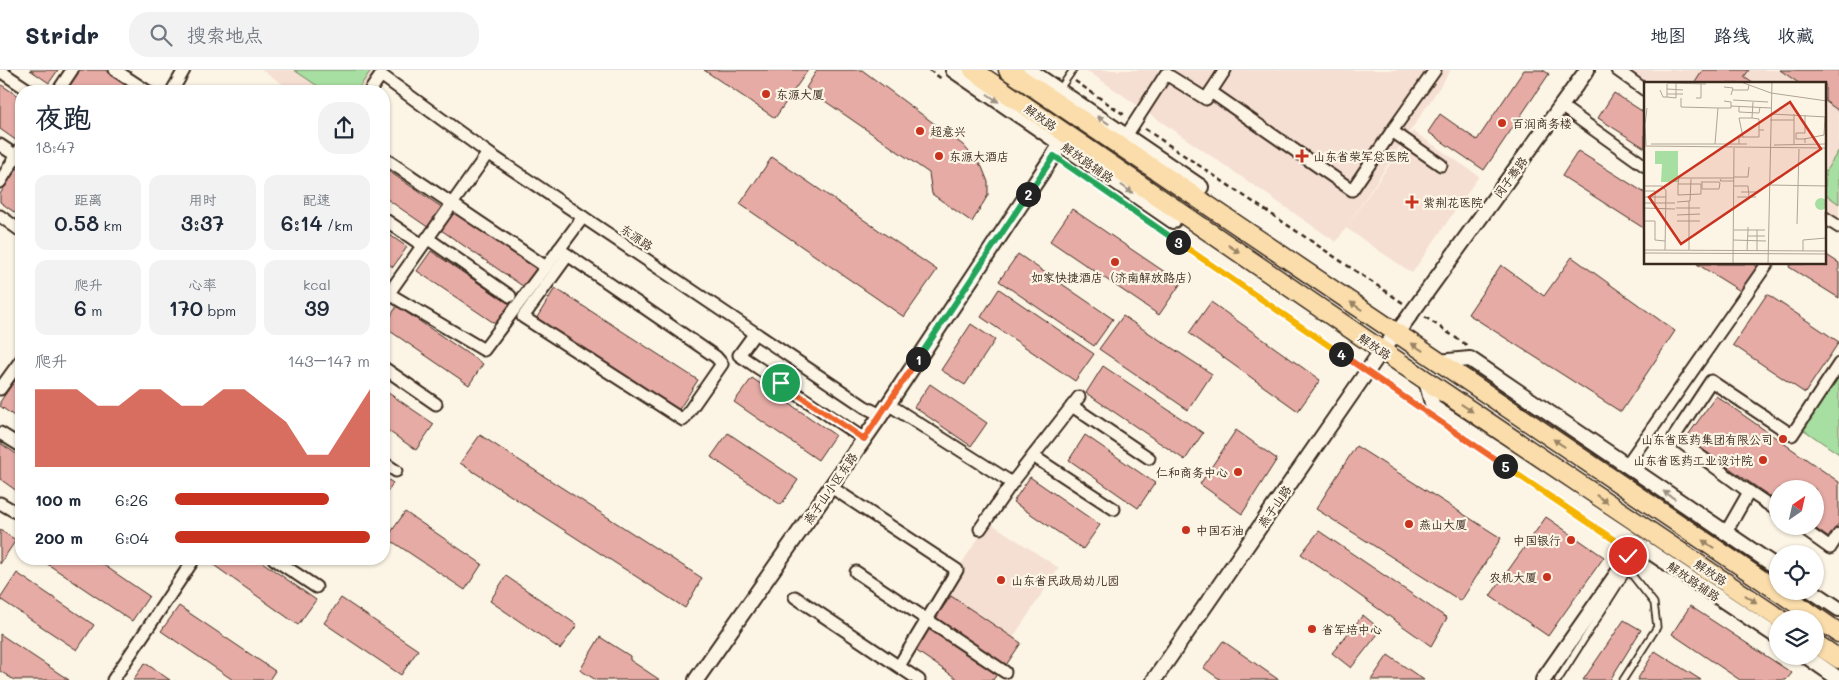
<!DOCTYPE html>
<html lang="zh">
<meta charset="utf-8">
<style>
:root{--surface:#fff;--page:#f2f2f3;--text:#1f2937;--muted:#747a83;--line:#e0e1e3;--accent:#c8321e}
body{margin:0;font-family:Mali,"LXGW WenKai TC",sans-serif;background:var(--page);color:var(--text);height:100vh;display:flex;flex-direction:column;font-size:19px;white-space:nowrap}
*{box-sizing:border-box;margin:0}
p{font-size:16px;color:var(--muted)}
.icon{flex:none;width:28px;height:28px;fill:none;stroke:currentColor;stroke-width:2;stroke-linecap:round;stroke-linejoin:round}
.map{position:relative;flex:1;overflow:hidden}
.drawer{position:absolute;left:15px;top:15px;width:375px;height:480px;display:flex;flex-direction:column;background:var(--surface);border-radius:20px;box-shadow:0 1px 4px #0004}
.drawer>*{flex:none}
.needle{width:32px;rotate:34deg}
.controls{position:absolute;left:1769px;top:410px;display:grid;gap:10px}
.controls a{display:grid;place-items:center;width:55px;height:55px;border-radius:50%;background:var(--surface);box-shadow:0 1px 4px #0004;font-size:25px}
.pin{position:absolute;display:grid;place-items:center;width:42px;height:42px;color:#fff;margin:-21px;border:2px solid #fff;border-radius:50%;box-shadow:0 1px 5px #0007}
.km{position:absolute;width:25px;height:25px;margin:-12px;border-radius:50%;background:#222;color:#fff;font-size:14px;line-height:25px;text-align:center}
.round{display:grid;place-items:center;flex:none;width:52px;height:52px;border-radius:20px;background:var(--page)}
.headline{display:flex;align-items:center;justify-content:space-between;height:85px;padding:0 20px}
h1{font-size:28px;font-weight:600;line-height:38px}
.figures{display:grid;grid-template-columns:repeat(3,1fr);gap:8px;height:85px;padding:5px 20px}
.figures div{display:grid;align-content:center;border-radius:12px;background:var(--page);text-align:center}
.figures b{font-size:21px;font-weight:600}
.figures small{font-size:14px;font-weight:400}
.figures p{font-size:14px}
.chart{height:140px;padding:10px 20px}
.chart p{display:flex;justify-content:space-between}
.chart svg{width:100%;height:90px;margin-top:5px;fill:var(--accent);opacity:.7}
ul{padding:0 20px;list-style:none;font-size:16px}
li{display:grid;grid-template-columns:80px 60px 1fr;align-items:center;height:38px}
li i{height:12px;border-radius:6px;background:var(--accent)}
header{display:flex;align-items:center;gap:30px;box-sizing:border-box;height:70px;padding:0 25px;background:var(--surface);border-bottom:1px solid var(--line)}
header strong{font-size:24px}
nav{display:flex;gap:28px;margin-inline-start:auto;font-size:18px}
.search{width:350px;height:45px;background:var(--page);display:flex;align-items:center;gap:12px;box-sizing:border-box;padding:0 18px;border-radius:20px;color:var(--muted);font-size:19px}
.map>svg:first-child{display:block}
.built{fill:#f5dfd2}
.green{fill:#a7dea1;stroke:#718460}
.building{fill:#e6aba5;stroke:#3b2a1e}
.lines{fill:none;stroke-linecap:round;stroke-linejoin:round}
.service-casing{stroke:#3b2a1e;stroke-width:9}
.minor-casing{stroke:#3b2a1e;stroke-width:15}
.tertiary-casing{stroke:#3b2a1e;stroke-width:18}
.primary-casing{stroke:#3b2a1e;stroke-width:21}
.path{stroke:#3b2a1e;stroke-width:2.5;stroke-dasharray:5 4;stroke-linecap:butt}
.service{stroke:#fcf5e5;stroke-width:5.5}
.minor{stroke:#fcf5e5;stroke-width:11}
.tertiary{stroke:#fcf5e5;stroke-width:14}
.primary{stroke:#faddab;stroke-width:18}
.oneway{fill:#9c9082}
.oneway2{fill:#9a8464}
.split-1-casing{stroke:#fff;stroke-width:10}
.split-2-casing{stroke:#fff;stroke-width:10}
.split-3-casing{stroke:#fff;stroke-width:10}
.split-4-casing{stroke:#fff;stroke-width:10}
.split-5-casing{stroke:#fff;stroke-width:10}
.split-6-casing{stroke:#fff;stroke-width:10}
.split-1{stroke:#f0652b;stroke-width:6}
.split-2{stroke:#22a559;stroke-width:6}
.split-3{stroke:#22a559;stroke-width:6}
.split-4{stroke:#f5b400;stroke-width:6}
.split-5{stroke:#f0652b;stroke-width:6}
.split-6{stroke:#f5b400;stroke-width:6}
.poi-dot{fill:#c8321e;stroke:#fcf5e5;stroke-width:2}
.labels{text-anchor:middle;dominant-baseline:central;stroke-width:4.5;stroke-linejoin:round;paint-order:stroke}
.poi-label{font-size:12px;fill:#3b2a1e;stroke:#fcf5e5;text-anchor:start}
.street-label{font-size:12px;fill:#3b2a1e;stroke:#fcf5e5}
.inset-road{fill:none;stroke:#afa495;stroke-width:1}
.view{fill:#c8321e;fill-opacity:0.15;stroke:#c8321e;stroke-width:2.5}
.inset-edge{fill:none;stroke:#3b2a1e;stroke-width:2.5}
</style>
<header>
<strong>Stridr</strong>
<div class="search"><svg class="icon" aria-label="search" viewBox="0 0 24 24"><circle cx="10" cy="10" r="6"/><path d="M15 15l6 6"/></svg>搜索地点</div>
<nav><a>地图</a><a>路线</a><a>收藏</a></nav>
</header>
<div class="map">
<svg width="1839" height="610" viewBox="0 0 1839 610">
<rect width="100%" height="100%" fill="#fcf5e5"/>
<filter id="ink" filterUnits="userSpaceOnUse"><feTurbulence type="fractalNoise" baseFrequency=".02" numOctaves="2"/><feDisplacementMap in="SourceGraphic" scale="10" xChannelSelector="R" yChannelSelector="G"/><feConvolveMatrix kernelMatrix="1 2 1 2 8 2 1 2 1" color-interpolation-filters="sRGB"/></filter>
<g filter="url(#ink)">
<!-- built -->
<g class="built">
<path d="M262,0h121l-14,21h-76z"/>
<path d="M1086,0h365l-105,157 67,-96 66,45 -67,97 -66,-45 -10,14z"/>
<path d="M1619,0h220v153l-14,-10v-129h-180z"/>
<path d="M989,452l70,46 -47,71 -70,-46z"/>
</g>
<!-- green -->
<g class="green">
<path d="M294,0h77l-14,21h-32z"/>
<path d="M1839,80v54l-14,-10v-22z"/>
<path d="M1839,302v82l-38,-26z"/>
</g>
<!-- building -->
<g class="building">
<path d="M30,0h28l-9,13z"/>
<path d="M80,0h25l31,21h-66l-4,-2z"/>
<path d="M704,0h104l-33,48z"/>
<path d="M817,0h45l101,75 19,22 6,15v13l-16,27 -40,-28 -3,-21 -123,-85z"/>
<path d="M1524,0h19l6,4 -65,96 -56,-38 12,-18 37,26z"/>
<path d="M1703,0h46l-5,7 10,7h-60z"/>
<path d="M1780,0h59v41l-14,-10v-17h-25z"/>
<path d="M0,14l21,14v37l-4,6 -17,-12z"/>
<path d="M1614,23l31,20v35l-47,-30z"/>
<path d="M1578,81l67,42v36l-83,-53z"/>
<path d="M772,87l165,113 -33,47 -164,-113z"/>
<path d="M17,98l4,3v46l-21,-15v-8z"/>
<path d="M384,98l59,40 -14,20 -45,-31z"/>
<path d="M1072,139l109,74 -22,32 -109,-74z"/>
<path d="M454,140l87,58 -14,21 -86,-59z"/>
<path d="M384,161l23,16 -14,20 -9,-6z"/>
<path d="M431,181l86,58 -14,20 -86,-58z"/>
<path d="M1018,184l95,65 -19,27 -95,-65z"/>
<path d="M1825,184l14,9v35l-50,-31 2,-3h34z"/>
<path d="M1572,187l103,74 -54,81 -153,-98 33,-49 43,31z"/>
<path d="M1697,194h56l5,3 -16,25z"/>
<path d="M555,218l143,92 -20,31 -142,-92z"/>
<path d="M999,219l95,65 -19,27 -94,-64z"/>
<path d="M1767,224l72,48 -34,51 -72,-48z"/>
<path d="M1211,232l109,78 -22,31 -109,-78z"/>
<path d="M397,236l86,58 -14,21 -85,-58z"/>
<path d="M1123,246l89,58 -24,36 -89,-61z"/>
<path d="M971,254l24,16 -30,45 -24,-15z"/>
<path d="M1103,296l100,67 -18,27 -99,-67z"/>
<path d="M752,308l83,57 -17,25 -84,-58z"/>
<path d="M15,310l6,4v37l-21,-15v-4z"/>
<path d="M930,314l57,39 -16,23 -57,-39z"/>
<path d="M384,320l50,34 -18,26 -32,-22z"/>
<path d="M1716,326l123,86v41l-10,15 -17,-12h3v-37h-37v13l-92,-64z"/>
<path d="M1236,360l41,29 -35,55 -42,-30z"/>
<path d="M728,363l70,47 -17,25 -70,-48z"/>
<path d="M480,365l222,143 -17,30 -225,-145z"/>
<path d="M1085,365l70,48 -17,25 -69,-48z"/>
<path d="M0,373l21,14v37l-21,-15z"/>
<path d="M1356,376l145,92 -40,63 -145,-92z"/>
<path d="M384,407l9,6 -9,14z"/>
<path d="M1030,407l70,48 -17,24 -70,-47z"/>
<path d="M405,442l77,52 -17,26 -78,-52z"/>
<path d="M1546,447l58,40 -56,79 -58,-40z"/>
<path d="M0,460l16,10 -16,24z"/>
<path d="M1319,461l128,87 -16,28 -130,-92z"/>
<path d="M40,489h55l54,37 -17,25z"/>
<path d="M209,489h49l58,41 -18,25 -90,-64z"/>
<path d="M17,503l77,52 -17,25 -77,-51z"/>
<path d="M506,506l71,49 -17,24 -70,-48z"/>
<path d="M951,526l70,47 -17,25 -70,-48z"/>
<path d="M341,528l77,52 -17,25 -77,-52z"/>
<path d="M179,536l96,65 -6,9h-36l-72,-49z"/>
<path d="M1690,536l102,67 -6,7h-46l-68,-46z"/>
<path d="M1363,545l18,15 -30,38 -19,-15z"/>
<path d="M1624,550l17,10 -31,50h-27z"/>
<path d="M929,554l70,47 -6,9h-34l-47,-32z"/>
<path d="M0,564l69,46h-55l-14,-9z"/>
<path d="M600,567l30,19v4l30,20h-64l-16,-10z"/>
<path d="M1223,571l56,39h-58l-17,-12z"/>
<path d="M1655,581l46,29h-64z"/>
<path d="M1388,585l36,25h-53z"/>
<path d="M145,593l25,17h-37z"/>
</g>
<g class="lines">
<!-- service casing -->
<g class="service-casing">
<g id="service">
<path d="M1059,20l14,-20"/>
<path d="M1558,610l70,-110 -3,-4"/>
<path d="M1623,610l34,-53 -3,-24 -26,-33"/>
</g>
</g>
<!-- minor casing -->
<g class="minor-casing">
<g id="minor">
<path d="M115,0l32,21"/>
<path d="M1617,0l28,20"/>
<path d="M0,1l30,20"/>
<path d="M58,21l14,-21"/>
<path d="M172,21l12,-21"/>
<path d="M370,21l11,-16 107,78 377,254 16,8"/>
<path d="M1211,22l141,98 40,-59 49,34"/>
<path d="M1561,36l84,60"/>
<path d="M1392,61l43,-61"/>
<path d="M1126,66l40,-62 40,25 19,-29"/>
<path d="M0,75l21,14"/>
<path d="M384,88l162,109 -62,83 -100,-59"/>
<path d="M0,112l21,-34"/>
<path d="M0,146l21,15"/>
<path d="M1825,148l14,9"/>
<path d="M384,149l38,26"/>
<path d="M427,168l83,58"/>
<path d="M559,179l157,108 6,7 -39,56 -160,-103 45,-62"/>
<path d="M546,197l37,-50"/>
<path d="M384,230l104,-147"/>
<path d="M755,263l-16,22 125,84"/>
<path d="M384,298l52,36"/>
<path d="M0,319l21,-29"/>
<path d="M888,334l124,79 67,-86"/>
<path d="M1072,336l77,52"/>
<path d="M0,363l21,13"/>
<path d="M1033,386l81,53"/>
<path d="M384,393l12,8"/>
<path d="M1626,396l141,-202"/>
<path d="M831,417l126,83 -58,96"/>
<path d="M1744,418l34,23"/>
<path d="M0,433l21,12"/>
<path d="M1799,456l31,22 9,-14"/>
<path d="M980,459l32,-46"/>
<path d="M1725,464l24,-42 -75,-55 37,-56 81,54 47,-71"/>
<path d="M274,489l42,28"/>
<path d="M856,502l149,100"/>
<path d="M795,527l124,83"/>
<path d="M113,610l81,-121"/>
</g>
</g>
<!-- tertiary casing -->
<g class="tertiary-casing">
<g id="tertiary">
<path d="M953,0l220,151"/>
<path d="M1029,0l172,117"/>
<path d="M1438,292l32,-3 308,209"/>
<path d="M1426,311l7,26 345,230"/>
<path d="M1812,521l27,18"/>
<path d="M1806,586l33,23"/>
<path d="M696,610l185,-265 180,-271"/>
<path d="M1154,610l228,-330 15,-17 190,-263"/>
<path d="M1543,610l95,-136"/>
</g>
</g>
<!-- primary casing -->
<g class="primary-casing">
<g id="primary">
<path d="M973,0l414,284 393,265"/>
<path d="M1008,0l770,521"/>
<path d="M1778,521l61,42"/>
<path d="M1815,573l24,16"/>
</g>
</g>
<!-- path -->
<g class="path">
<path d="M929,0l13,9"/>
<path d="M1075,11l51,35"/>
<path d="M1145,59l258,174"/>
<path d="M1165,163l191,131"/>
<path d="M1425,247l43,29"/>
<path d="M1377,309l43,29"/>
<path d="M1787,586l7,5"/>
</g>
<!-- service -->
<use href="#service" class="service"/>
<!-- minor -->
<use href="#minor" class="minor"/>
<!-- tertiary -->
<use href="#tertiary" class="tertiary"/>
<!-- primary -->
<use href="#primary" class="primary"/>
</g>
<!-- one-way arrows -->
<defs><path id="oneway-solid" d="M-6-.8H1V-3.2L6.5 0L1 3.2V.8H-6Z" transform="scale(1.25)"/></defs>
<g class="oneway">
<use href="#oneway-solid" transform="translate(993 28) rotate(35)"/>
<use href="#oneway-solid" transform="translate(1103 50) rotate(-146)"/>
<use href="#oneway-solid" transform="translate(1127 119) rotate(35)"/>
<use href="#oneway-solid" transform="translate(1669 425) rotate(-146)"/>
</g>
<g class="oneway2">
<use href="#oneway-solid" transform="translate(1234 179) rotate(34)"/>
<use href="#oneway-solid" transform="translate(1356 236) rotate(-146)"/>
<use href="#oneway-solid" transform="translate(1417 277) rotate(-146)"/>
<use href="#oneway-solid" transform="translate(1467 338) rotate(34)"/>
<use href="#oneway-solid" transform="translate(1559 373) rotate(-146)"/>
<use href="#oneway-solid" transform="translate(1602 429) rotate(34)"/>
<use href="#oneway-solid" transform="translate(1708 474) rotate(-146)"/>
<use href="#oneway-solid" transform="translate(1751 529) rotate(34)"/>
</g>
</g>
<g class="lines" filter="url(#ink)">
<!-- split-1 casing -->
<g class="split-1-casing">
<path id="split-1" d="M781,313l83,56 54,-80"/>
</g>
<!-- split-2 casing -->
<g class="split-2-casing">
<path id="split-2" d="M918,289l110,-165"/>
</g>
<!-- split-3 casing -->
<g class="split-3-casing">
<path id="split-3" d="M1028,124l26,-38 124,86"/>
</g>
<!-- split-4 casing -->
<g class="split-4-casing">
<path id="split-4" d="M1178,172l163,112"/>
</g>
<!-- split-5 casing -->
<g class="split-5-casing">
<path id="split-5" d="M1341,284l164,112"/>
</g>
<!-- split-6 casing -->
<g class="split-6-casing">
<path id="split-6" d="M1505,396l127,86 -4,4"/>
</g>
<!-- split-1 -->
<use href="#split-1" class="split-1"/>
<!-- split-2 -->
<use href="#split-2" class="split-2"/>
<!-- split-3 -->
<use href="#split-3" class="split-3"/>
<!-- split-4 -->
<use href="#split-4" class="split-4"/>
<!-- split-5 -->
<use href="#split-5" class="split-5"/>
<!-- split-6 -->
<use href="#split-6" class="split-6"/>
</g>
<!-- markers -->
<g class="poi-dot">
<circle cx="766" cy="24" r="5"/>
<circle cx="1502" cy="53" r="5"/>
<circle cx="920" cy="61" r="5"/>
<circle cx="939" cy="86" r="5"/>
<path d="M1299.5 78.5h5v5h5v5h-5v5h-5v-5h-5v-5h5z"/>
<path d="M1409.5 124.5h5v5h5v5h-5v5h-5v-5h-5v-5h5z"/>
<circle cx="1115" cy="192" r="5"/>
<circle cx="1783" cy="369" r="5"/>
<circle cx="1763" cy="390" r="5"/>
<circle cx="1238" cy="402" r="5"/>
<circle cx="1409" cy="454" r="5"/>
<circle cx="1186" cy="460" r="5"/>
<circle cx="1571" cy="470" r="5"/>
<circle cx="1547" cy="507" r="5"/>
<circle cx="1001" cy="510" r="5"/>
<circle cx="1312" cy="559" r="5"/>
</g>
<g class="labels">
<!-- poi labels -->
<g class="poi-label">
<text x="776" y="24">东源大厦</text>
<text x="1512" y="53">百润商务楼</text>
<text x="930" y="61">超意兴</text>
<text x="949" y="86">东源大酒店</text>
<text x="1313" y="86">山东省荣军总医院</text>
<text x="1423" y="132">紫荆花医院</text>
<text x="1115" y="207" text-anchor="middle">如家快捷酒店（济南解放路店）</text>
<text x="1773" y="369" text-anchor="end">山东省医药集团有限公司</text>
<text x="1753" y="390" text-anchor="end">山东省医药工业设计院</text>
<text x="1228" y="402" text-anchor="end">仁和商务中心</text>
<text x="1419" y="454">燕山大厦</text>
<text x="1196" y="460">中国石油</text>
<text x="1561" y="470" text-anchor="end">中国银行</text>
<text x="1537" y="507" text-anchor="end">农机大厦</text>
<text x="1011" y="510">山东省民政局幼儿园</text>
<text x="1322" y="559">省军培中心</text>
</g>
<!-- street labels -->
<g class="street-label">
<text transform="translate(1041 47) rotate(35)">解放路</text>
<text transform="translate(1088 92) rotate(35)">解放路辅路</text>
<text transform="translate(1510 107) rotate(-54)">闵子骞路</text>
<text transform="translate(637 167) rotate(34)">东源路</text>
<text transform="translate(1375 276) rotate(34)">解放路</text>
<text transform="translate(830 418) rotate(-55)">燕子山小区东路</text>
<text transform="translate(1274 436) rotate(-55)">燕子山路</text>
<text transform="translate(1711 502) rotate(34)">解放路</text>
<text transform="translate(1694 511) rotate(34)">解放路辅路</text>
</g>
</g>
<!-- overview -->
<g transform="translate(1644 12)">
<rect width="182" height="182" fill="#fcf5e5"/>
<path d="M11,69h23v31h-17l1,-18h-7zM171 122a6 6 0 1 1 12 0a6 6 0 1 1-12 0Z" fill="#a7dea1"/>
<path class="inset-road" d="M97,0l30,11 56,8M23,1l39,1M80,5l9,1 -2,7M23,7l16,1M16,8l3,7h4v-13M89,8h15l1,-5M23,12h16M23,15l9,1v-15M37,16v9l37,1 -3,36M52,16h5v-14M89,18l35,2M109,20l-1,16 7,1v11M87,24l40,2M95,25v5l20,1 1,-6M74,26h13v-6l-7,-1M127,32l56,3M161,33v18h-9v6h9v4M126,38h24M1,43l1,20M1,43l2,-17M99,55h16v-7h5M160,57l20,-4 1,-18M7,62h96M95,62v-7h4l-4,-19h13M150,62v-30M130,63l53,-1M0,64l183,2M90,95h14l1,-10M77,97l-1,2h14M57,100h18l1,1 -1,6h-17v-7M34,102h23v10l-23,1v-11l1,-6h55M125,103l58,1M0,104h19l3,5 -1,59M90,104h14l1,11M1,109h10v18M97,110h16M1,115h21M93,115h19M45,119v49M33,120l13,-1 1,-22M1,121h30M0,126l31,1M32,126h24M181,130l1,25M33,133l23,-1M0,139h11v19l10,1M33,139h23M153,142l2,-75M104,145v3h17M90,148h14l-1,21M104,154h17M89,158l33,1M0,168l183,1M113,169v-21M159,169v-11l23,-2M0,171l183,1M89,182l1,-116M124,182l4,-182"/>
<path class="view" d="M146,20l31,47 -140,95 -32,-47z"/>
<rect width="182" height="182" class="inset-edge"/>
</g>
</svg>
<div class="controls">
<a><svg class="needle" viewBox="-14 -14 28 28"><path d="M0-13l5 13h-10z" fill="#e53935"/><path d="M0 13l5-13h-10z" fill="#747a83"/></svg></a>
<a><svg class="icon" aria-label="locate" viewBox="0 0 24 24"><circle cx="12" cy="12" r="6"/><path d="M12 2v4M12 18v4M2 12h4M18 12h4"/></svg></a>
<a><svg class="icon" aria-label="layers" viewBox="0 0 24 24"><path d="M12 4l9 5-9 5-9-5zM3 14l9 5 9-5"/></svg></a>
</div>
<div class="pin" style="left:781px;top:313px;background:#1e9e55"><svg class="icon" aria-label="arrive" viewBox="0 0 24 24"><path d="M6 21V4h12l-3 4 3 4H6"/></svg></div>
<div class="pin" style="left:1628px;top:486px;background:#d93025"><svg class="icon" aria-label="check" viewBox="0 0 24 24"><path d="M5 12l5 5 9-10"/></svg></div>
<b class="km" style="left:918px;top:289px">1</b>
<b class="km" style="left:1028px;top:124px">2</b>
<b class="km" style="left:1178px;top:172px">3</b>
<b class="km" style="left:1341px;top:284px">4</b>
<b class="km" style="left:1505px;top:396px">5</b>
<section class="drawer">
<div class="headline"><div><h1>夜跑</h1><p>18:47</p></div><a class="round"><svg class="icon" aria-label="share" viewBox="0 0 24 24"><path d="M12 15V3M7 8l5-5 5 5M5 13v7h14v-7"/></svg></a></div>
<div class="figures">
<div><p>距离</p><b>0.58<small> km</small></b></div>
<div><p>用时</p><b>3:37</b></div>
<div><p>配速</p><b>6:14<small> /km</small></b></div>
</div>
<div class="figures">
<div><p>爬升</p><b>6<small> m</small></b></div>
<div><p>心率</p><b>170<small> bpm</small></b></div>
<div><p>kcal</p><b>39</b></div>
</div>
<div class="chart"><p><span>爬升</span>143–147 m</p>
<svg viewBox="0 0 160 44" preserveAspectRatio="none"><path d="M0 44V6L10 6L20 6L30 14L40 14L50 6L60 6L70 14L80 14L90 6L100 6L110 14L120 22L130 38L140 38L150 22L160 6V44z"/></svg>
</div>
<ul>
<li><b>100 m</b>6:26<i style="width:79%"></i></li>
<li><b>200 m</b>6:04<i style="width:100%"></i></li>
</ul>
</section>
</div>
